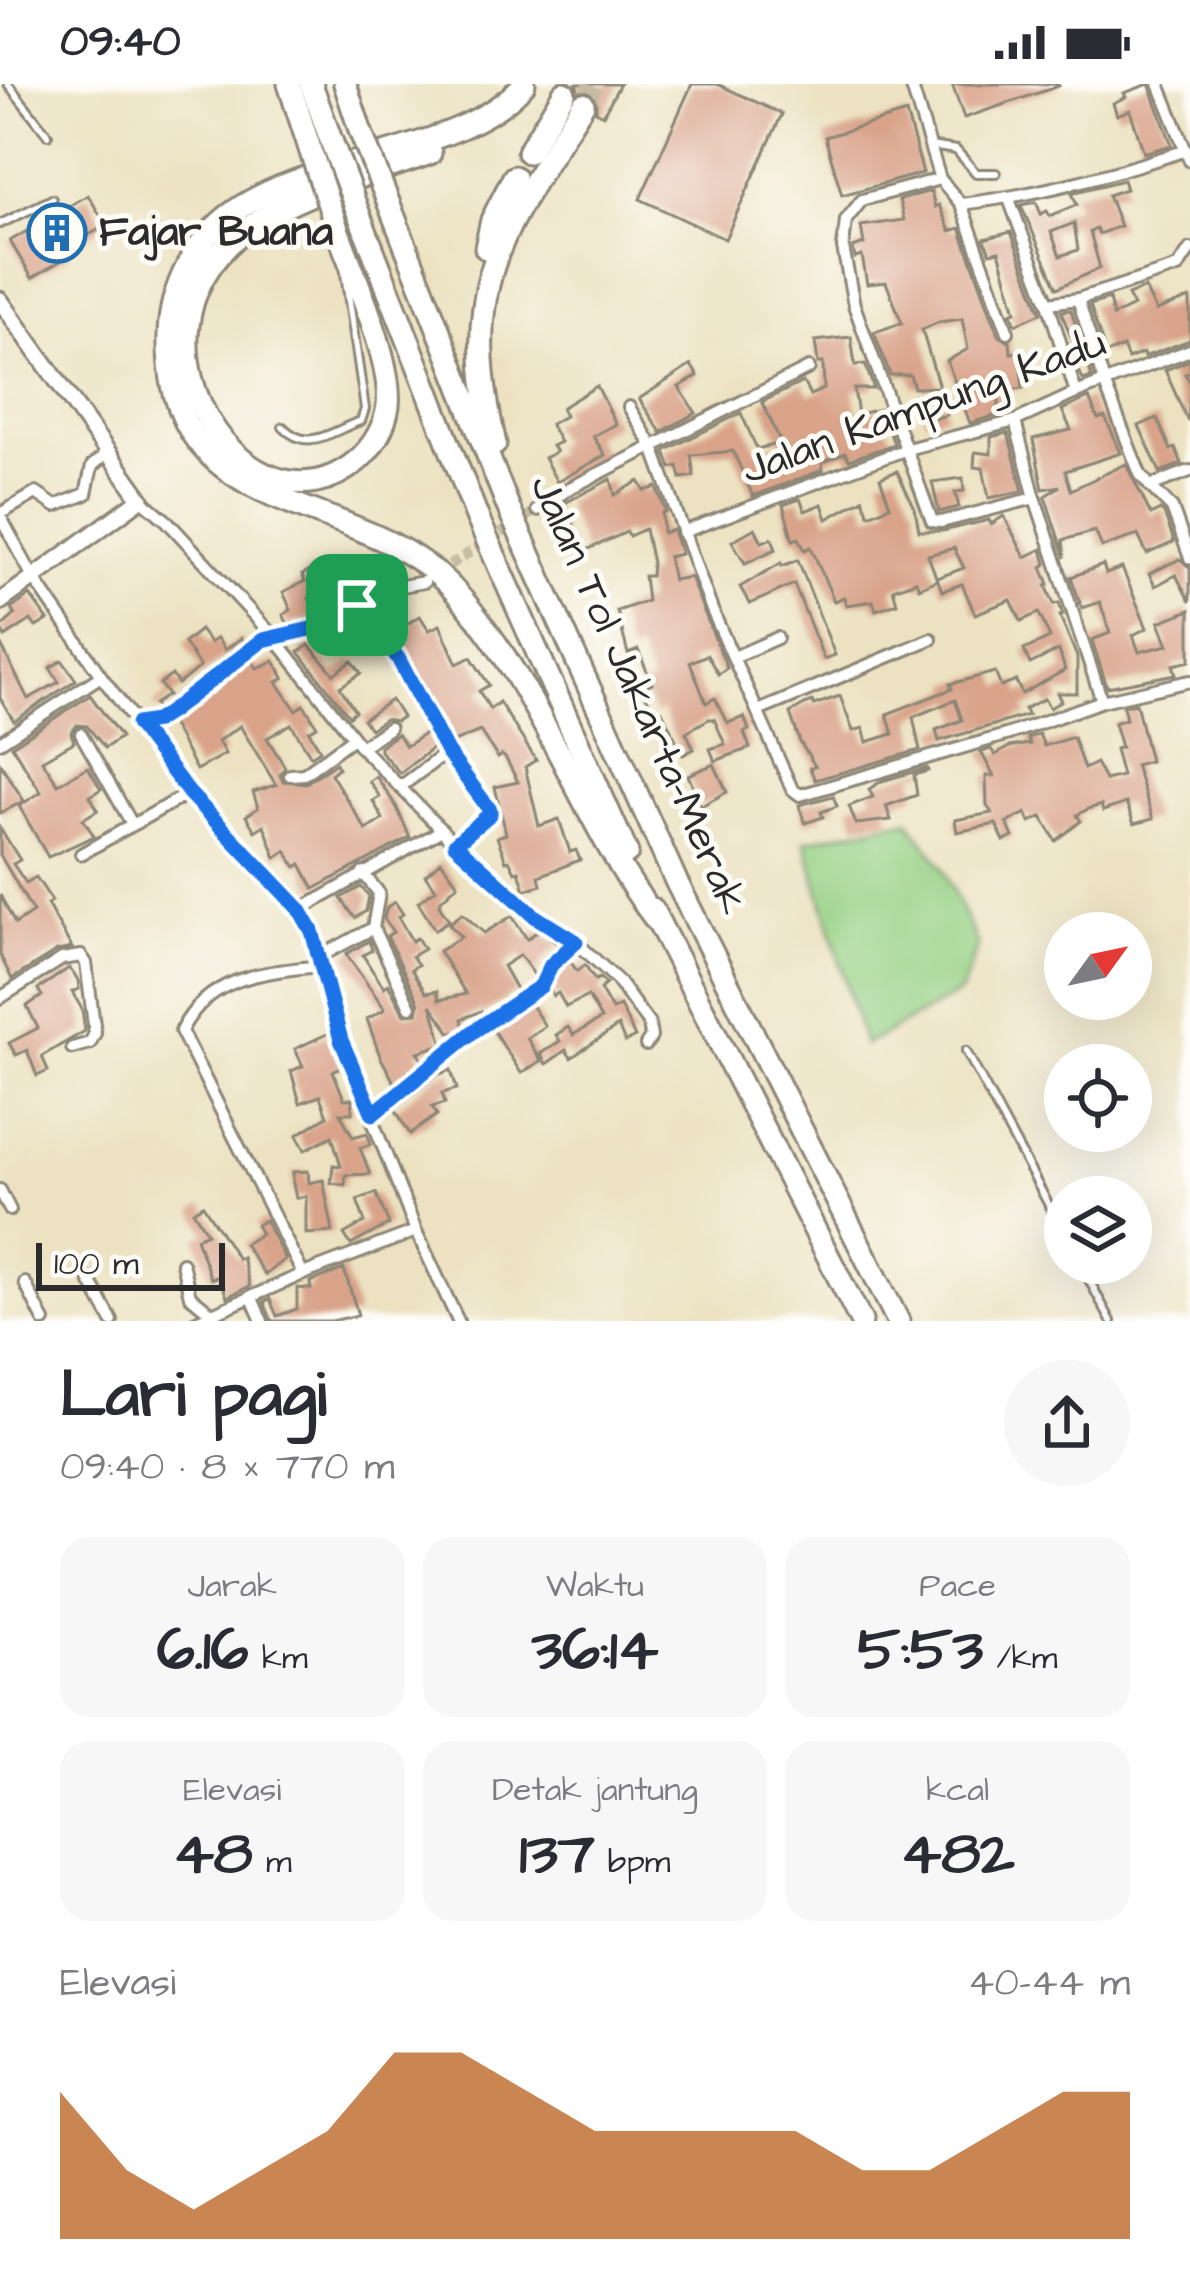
<!DOCTYPE html>
<html lang="id">
<meta charset="utf-8">
<style>
:root{--surface:#fff;--page:#f7f7f7;--text:#2b2b33;--muted:#7c7c81;--accent:#b45309}
body{margin:0;font-family:"Architects Daughter",sans-serif;background:var(--page);color:var(--text);height:100vh;display:flex;flex-direction:column;font-size:45px;white-space:nowrap}
*{box-sizing:border-box;margin:0}
p{font-size:39px;color:var(--muted)}
.icon{flex:none;width:66px;height:66px;fill:none;stroke:currentColor;stroke-width:2;stroke-linecap:round;stroke-linejoin:round}
.map{position:relative;height:1237px;overflow:hidden}
.drawer{display:flex;flex-direction:column;background:var(--surface);flex:1}
.drawer>*{flex:none}
.needle{width:78px;rotate:57deg}
.buttons{position:absolute;left:1044px;top:828px;display:grid;gap:24px}
.buttons a{display:grid;place-items:center;width:108px;height:108px;border-radius:50%;background:var(--surface);box-shadow:0 12px 48px #0002;font-size:60px}
.scale{position:absolute;left:36px;bottom:30px;width:189px;box-sizing:border-box;padding-left:12px;border:6px solid #2b2b2b;border-top:0;font-size:33px;line-height:42px;white-space:nowrap;color:#2b2b2b;-webkit-text-stroke:9px #fdfcf7;paint-order:stroke}
.pin{position:absolute;display:grid;place-items:center;width:102px;height:102px;color:#fff;margin:-51px;border-radius:24px;box-shadow:0 6px 18px #0006}
.round{display:grid;place-items:center;flex:none;width:126px;height:126px;border-radius:63px;background:var(--page)}
.overview{display:flex;align-items:center;justify-content:space-between;height:204px;padding:0 60px}
h1{font-size:66px;font-weight:700;line-height:90px}
.metrics{display:grid;grid-template-columns:repeat(3,1fr);gap:18px;height:204px;padding:12px 60px}
.metrics div{display:grid;align-content:center;border-radius:30px;background:var(--page);text-align:center}
.metrics b{font-size:60px;font-weight:700}
.metrics small{font-size:33px;font-weight:400}
.metrics p{font-size:33px}
.chart{height:336px;padding:24px 60px}
.chart p{display:flex;justify-content:space-between}
.chart svg{width:100%;height:216px;margin-top:12px;fill:var(--accent);opacity:.7}
.status{display:flex;justify-content:space-between;align-items:center;height:84px;padding:0 60px;background:var(--surface);direction:ltr}
.status svg{height:33px;fill:currentColor}
.map>svg:first-child{display:block}
.green{fill:#95d084;stroke:#607e58;stroke-width:3}
.building{fill:#d9a38a;fill-rule:evenodd}
.lines{fill:none;stroke-linecap:round;stroke-linejoin:round}
.street-tunnel{stroke:#c5bda3;stroke-width:10;stroke-dasharray:10 5;stroke-linecap:butt}
.highway-tunnel{stroke:#c5bda3;stroke-width:21;stroke-dasharray:21 10;stroke-linecap:butt}
.lane-casing{stroke:#8c8676;stroke-width:12}
.street-casing{stroke:#8c8676;stroke-width:16}
.secondary-casing{stroke:#8c8676;stroke-width:21}
.highway-casing{stroke:#8c8676;stroke-width:27}
.lane{stroke:#fff;stroke-width:6}
.street{stroke:#fff;stroke-width:10}
.secondary{stroke:#fff;stroke-width:15}
.highway{stroke:#fff;stroke-width:21}
.highway-bridge-casing{stroke:#8c8676;stroke-width:27;stroke-linecap:butt}
.highway-bridge{stroke:#fff;stroke-width:21}
.route-casing{stroke:#fff;stroke-width:24}
.route{stroke:#1a73e8;stroke-width:15}
.labels{text-anchor:middle;dominant-baseline:central;stroke-width:10;stroke-linejoin:round;paint-order:stroke}
.poi-label{font-size:42px;font-weight:bold;fill:#2b2b2b;stroke:#fdfcf7;text-anchor:start}
.street-label{font-size:42px;fill:#2b2b2b;stroke:#fdfcf7}
</style>
<div class="status"><b>09:40</b><svg viewBox="0 0 49 12"><path d="M0 12V9h3v3zM5 12V6h3v6zM10 12V3h3v9zM15 12V0h3v12zM26 1h20v11H26zM47 4h2v5h-2z"/></svg></div>
<div class="map">
<svg width="1190" height="1237" viewBox="0 0 1190 1237">
<rect width="100%" height="100%" fill="#fdfcf7"/>
<filter id="ink" filterUnits="userSpaceOnUse"><feTurbulence type="fractalNoise" baseFrequency=".00833" numOctaves="2"/><feDisplacementMap in="SourceGraphic" scale="24" xChannelSelector="R" yChannelSelector="G"/><feConvolveMatrix kernelMatrix="1 2 1 2 8 2 1 2 1" color-interpolation-filters="sRGB"/></filter>
<filter id="wash" filterUnits="userSpaceOnUse"><feTurbulence type="fractalNoise" baseFrequency=".004" numOctaves="4" result="noise"/><feDisplacementMap in="SourceGraphic" scale="48" xChannelSelector="R" yChannelSelector="G"/><feGaussianBlur stdDeviation="2.7" result="paint"/><feColorMatrix in="noise" values="0 0 0 0 0 0 0 0 0 0 0 0 0 0 0 0 0 1.4 0 .05"/><feComposite in="paint" operator="in"/></filter>
<g filter="url(#wash)">
<rect width="100%" height="100%" fill="#ece2c1"/>
<!-- green -->
<path class="green" d="M908,736l34,46 36,79 -17,47 -97,53 -59,-204z"/>
<g id="blocks">
<!-- building -->
<g class="building">
<path d="M576,0h44l-17,31 -7,-4v-15l-6,-5 -12,-1z"/>
<path d="M692,0h25l65,30 -57,125 -85,-40z"/>
<path d="M952,0h106l1,2 -95,32z"/>
<path d="M1149,0l23,61 -28,8 -14,-43 -13,5 -4,-12 13,-6 -2,-4z"/>
<path d="M906,29l17,60 -81,22 -17,-58z"/>
<path d="M1123,96l3,9 -18,6 12,31 -21,8 -3,-5 -6,3 10,36 -43,20 -36,-83 15,-3 5,12 6,-3 3,5 27,-11 -5,-12zM1074,139l4,27 -18,6 -9,-24z"/>
<path d="M931,107l4,16 4,-2 11,26 10,-3 39,108 11,5 1,12 8,-1 4,36 -23,3 -2,24 -28,8 -23,-62 21,-12 -6,-30 -23,3 -17,8 17,57 -25,1 -4,-13h-20l-16,-43 28,-9 -16,-41 -19,2 -5,-28 -7,2 -2,-10 11,-4 -3,-18 43,-6 -5,-20z"/>
<path d="M88,111l18,30 -41,24 4,7 -37,22 -22,-37z"/>
<path d="M1011,148l30,81 -25,11 -5,-11 5,-2 -17,-60 -9,2 -6,-14z"/>
<path d="M1145,204l11,23 34,-13v42l-46,17 -1,-4 -15,6 -5,-12 -17,7 -16,-49 19,-6 4,17 20,-10 -5,-11z"/>
<path d="M1071,226l21,67 -9,3 -6,-15 4,-2 -20,-52z"/>
<path d="M851,253l4,28 10,-1 9,25h-20l4,25 23,-5 13,35 -45,16 -4,-7 -23,10 1,7 -70,26 -20,-45 -42,4 3,21 -13,2 -3,-12 -7,2 -6,-17 76,-38 16,36 24,-6 -19,-41 41,-20 7,13 14,-6 -1,-26h-5l-3,-22z"/>
<path d="M1190,276v12l-5,2 5,8 -2,40 -23,-52z"/>
<path d="M691,281l7,11 -19,11 17,26 -35,19 -22,-33z"/>
<path d="M597,302l19,38 -23,12 12,19 -48,27 -13,-24 12,-6 -4,-6 8,-4 -10,-18 15,-8 -4,-8z"/>
<path d="M940,304l7,27 -21,6 -8,-25z"/>
<path d="M1089,314l9,21 7,-2 16,36 -56,18 6,19 55,-26 25,51 9,-5 4,3 10,29 -27,12 -9,-19 -36,12 -7,-16 -32,9 2,18 -20,-62 15,-10 -17,3 -10,-50 38,-9 -9,-20z"/>
<path d="M1157,334l14,32 4,-2 7,16 -22,8 -21,-46z"/>
<path d="M1008,349l15,58 -34,7 -6,-30 -9,-1 1,-15 16,2v-17z"/>
<path d="M897,387l18,38 4,22h24l46,-11 2,4 13,-8 21,41 17,-8 4,15 -4,3 7,17 -3,1 8,19 5,-1 4,12 -3,1 17,41v36h-20l4,8 -11,7 -6,-9 -20,10 4,6 -89,26 -3,-11 26,-10 -7,-20 -42,17 7,33 -105,30 -5,-12 5,-2 -15,-24 -10,-29 22,-12 2,4 26,-9 13,35 10,-3 4,14 26,-8 -6,-20 65,-25 -2,-5 45,-12 6,15 15,-6 6,13 43,-24 -6,-20 -29,14 -6,-14 26,-12 -11,-25 -18,8 -10,-21 -36,14 -13,-30 -20,7 -5,-13 27,-10 -10,-20 -26,7 9,25 -18,8 -3,-7 -23,8 4,14 -21,7 -3,-9 -27,4 -2,-8 -10,4 -23,-54 -6,3 -6,-12 -6,2 -10,-35 17,-6 5,12 17,-7 5,15 36,-20 6,16 21,-9 -10,-28z"/>
<path d="M963,394l1,13 -9,1 4,15 -20,5 -7,-30z"/>
<path d="M611,395l4,16 24,-14 6,10 12,-4 9,25 -4,1 1,20 10,-3 8,24 -13,3 5,23 17,-3 37,91 -9,6 -11,-19 -17,7 16,41 9,-5 13,25 16,-6 5,13 -5,2 6,16 -35,13 -5,-12 15,-5 -11,-25h-5l-23,13 8,17 -11,6 -21,-44 -7,3 -13,-26 10,-5 -14,-33 -10,4 -11,-43 30,-10 -3,-25h7l1,-13 -7,-34 -16,7 -2,-4 -43,19 -19,-48z"/>
<path d="M755,444l7,14 10,-4 4,11 -31,14 -13,-22z"/>
<path d="M1180,475l10,9v34l-14,-27 -21,11 -6,-12z"/>
<path d="M798,476l37,95 -11,4 -30,-75 -44,20 -10,-17 41,-24 1,3z"/>
<path d="M1103,481l3,9 16,-6 25,60 -14,7 6,17 29,-7 -9,-23 31,-12v51l-17,4 3,9 -69,13 -15,-47 18,-7 -10,-31 -18,6 -11,-31z"/>
<path d="M311,486l12,20 -14,8 9,18 -30,8 -5,-9 8,-5 -8,-18 22,-11 -3,-6z"/>
<path d="M30,511l18,25 -12,7 -5,-7 -26,17 -5,-9 15,-13 -4,-6z"/>
<path d="M388,514l17,27 15,-9 9,14 11,-5 17,39 14,-7 18,28 -10,6 11,18 9,-7 37,58 -11,7 14,59 20,-7 11,33 6,-2 4,10 -41,16 2,9 -16,5 -6,-19 -4,1 -6,-12 -3,1 -9,-24 9,-3 -11,-47 23,-5 -12,-23 -4,-4 -4,3 -18,-27 -26,11 -7,-9 -41,-80 -34,-45z"/>
<path d="M200,546l10,13 7,-5 8,12 16,-12 3,4 -87,67 -3,-5 14,-9 -8,-11 12,-9 6,9 22,-17 -16,-24z"/>
<path d="M0,559l28,56 31,-17 -9,-14 12,-8 14,20 -62,41 -14,-23z"/>
<path d="M309,561l25,29 18,-13 9,12 -21,14 15,24 -6,5 -50,-64z"/>
<path d="M252,577l5,7 17,-7 10,17 -7,4 19,28 8,-5 13,21 -8,5 11,19 -9,6 -20,-32 -24,14 18,29 -5,8 3,6 23,2 30,-20 2,5 -7,6 35,56 17,-11 -10,-18 7,-4 -11,-16 7,-5 20,30 14,31 -96,52 -13,-25 -5,3 -10,-16 -10,7 -12,-33 -9,6 -9,-15 12,-8 -5,-16 23,-7 -36,-59 -22,15 7,13 -29,16 -25,-47z"/>
<path d="M90,611l31,42 -16,11 -18,-22 -10,-1 -6,8 3,9 -32,18 16,24 30,-17 13,22 -11,7 8,14 -15,9 11,17 -46,21 -29,-51 22,-14 -29,-46z"/>
<path d="M391,616l11,17 -6,4 -11,-2 -15,10 -7,-10z"/>
<path d="M1136,619l14,58 -15,4 18,54 -19,5 -8,-21 -23,8 -2,-6 -13,4 -11,6 4,6 -25,20 -14,-24 -12,5 -4,-9 -19,10 6,14 -9,4 -8,-17 -39,8 -2,-12 37,-7 -5,-7 -1,-30h8l-13,-24 10,-3 4,6 14,-8 21,-3 -3,-6 12,-4 5,12 29,-9 11,32 12,-6 9,17 17,-4 -7,-27 6,-2 -7,-24 12,-4 -3,-13z"/>
<path d="M426,649l8,14 -34,26 -20,-22v-5l17,-12 9,12z"/>
<path d="M0,679l24,38 -24,12z"/>
<path d="M714,680l13,28 -26,14 -13,-31z"/>
<path d="M927,684l1,3 -14,4 3,20 -31,11 5,14 -35,4 -7,-18 24,-9 -4,-8 13,-8z"/>
<path d="M833,712l4,10 -16,6 2,5 -18,6 -6,-18z"/>
<path d="M0,744l20,32 -7,4 13,19 10,-6 16,24 -5,3 25,44 -15,3 -45,28 -12,-24v-60l15,29 18,-12 -33,-57z"/>
<path d="M441,777l17,23 -17,16 -2,5 10,15 -14,10 -17,-28 18,-13 -11,-14z"/>
<path d="M361,803l8,9 -3,15 -11,7 -14,-20z"/>
<path d="M395,818l8,12 -5,3 14,24 5,-3 7,11 -12,7 6,9 -7,4 15,24 11,-2 2,9 27,-6 -27,-43 22,-14 -12,-13 13,-11 22,20 28,-17 15,23 12,-9 20,15 -15,13 -9,18 -15,-21 -17,11 14,25 -34,23 -2,-3 -19,8 2,8 -4,4 -9,2 -20,-28 12,39 -25,8 5,9 -28,23 -15,-28 -13,-37 18,-10 -39,-55 23,-13 3,9 -9,5 9,15 12,17 4,-3 16,30 13,-1 2,-10 -32,-67 6,-4 -9,-13 3,-12z"/>
<path d="M570,877l7,10 8,-6 10,15 5,-2 6,6 -6,5 12,21 8,-4 15,31 -10,5 -7,-16 -47,32 -5,-8 -20,14 -6,-10 20,-13 -4,-6 12,-8 5,8 28,-16 -13,-23 -22,11 -8,-14 -5,3 -3,-6 9,-19z"/>
<path d="M69,884l9,12 1,9 -7,3 10,17 3,22 -43,25 6,15 -11,5 -10,-26 -11,5 -7,-12 29,-15 -11,-22 15,-10 -4,-7z"/>
<path d="M531,921l14,21 -18,12 14,23 -20,12 -28,-43z"/>
<path d="M329,949l12,34 -8,4 11,28h8v14h-12l13,24 14,-4 4,11 -11,4 10,26 -24,1 -1,10 -14,-2 2,-18 8,1 -9,-30 -27,14 -8,-15 30,-19 -7,-20 -20,7 -9,-32 12,-5 -8,-17z"/>
<path d="M451,986l6,19 -15,4 3,10 -13,4 5,8 -27,19 -15,-25 42,-34z"/>
<path d="M308,1087l1,12 14,-3 10,52 -27,2v-38l-10,2 -3,-15v-11z"/>
<path d="M376,1109l13,31 -38,21 -7,-11 21,-12 -8,-22z"/>
<path d="M203,1121l35,54 4,-2 8,29 -23,11 -8,-21 -8,3 -15,-41 11,-5 -14,-22z"/>
<path d="M265,1136l20,39 -20,16 -21,-31 17,-10 -5,-9z"/>
<path d="M344,1185l14,46 -26,6h-60l-8,-19 6,-3 7,17 20,-7v-21l14,1 -1,-7z"/>
</g>
</g>
</g>
<g filter="url(#ink)">
<use href="#blocks" fill-opacity="0" stroke="#8c8676" stroke-width="3"/>
<g class="lines">
<!-- street-tunnel -->
<path class="street-tunnel" d="M437,489l100,-63"/>
<!-- highway-tunnel -->
<path class="highway-tunnel" d="M583,20l11,-20"/>
<!-- lane casing -->
<g class="lane-casing">
<g id="lane">
<path d="M8,0l40,51"/>
<path d="M930,62l26,4 20,23h20"/>
<path d="M0,140l52,-25"/>
<path d="M283,343c26,27 49,3 78,-6l4,-12 -20,-135"/>
<path d="M966,967l99,184"/>
<path d="M1080,1179l31,58"/>
</g>
</g>
<!-- street casing -->
<g class="street-casing">
<g id="street">
<path d="M911,0l29,95 21,25 47,128"/>
<path d="M1159,0l31,77"/>
<path d="M940,95l-78,21 -16,20 -3,28 11,57 78,216 9,1 94,-24"/>
<path d="M1009,115l39,104 28,90"/>
<path d="M961,120c78,-9 151,-30 226,-54"/>
<path d="M1078,215l26,83 36,92 10,12 40,-15"/>
<path d="M1048,219l30,-4 100,-32 12,-18"/>
<path d="M629,323l24,40 59,163 80,179 8,6 209,-61 93,-33 88,-20"/>
<path d="M1015,337l20,77 67,203"/>
<path d="M1150,402l22,22 18,50"/>
<path d="M141,415l26,22 107,116 87,110 94,97 37,36 44,37 40,25 41,38 32,44 2,13 -5,8"/>
<path d="M537,426l33,-22 239,-120"/>
<path d="M0,430l36,-21 19,13 31,-12 6,-28 14,-12"/>
<path d="M0,432l33,61 68,99 88,117 111,117 12,21 29,109 75,191 42,90"/>
<path d="M683,448l224,-83 108,-28 61,-28 114,-43"/>
<path d="M357,521l41,53 41,80 51,72 1,4 -36,30"/>
<path d="M734,573l43,-19"/>
<path d="M758,627l173,-72"/>
<path d="M137,640l19,-3 14,-9 93,-72 56,-13 66,-38 39,-7"/>
<path d="M81,650l51,90"/>
<path d="M0,658l101,-66"/>
<path d="M361,663l28,-19"/>
<path d="M290,691l14,-1 49,-36"/>
<path d="M400,703l47,-35"/>
<path d="M81,770l108,-61"/>
<path d="M363,789l16,20 -6,35 37,79"/>
<path d="M300,826l142,-80"/>
<path d="M319,873l54,-29"/>
<path d="M0,914l62,-39 19,-3 5,7 9,70 -5,10 -18,5"/>
<path d="M373,1030l101,-82 67,-46 10,-21 25,-23"/>
<path d="M0,1106l10,20"/>
<path d="M182,1179l8,33 22,18"/>
<path d="M303,1190l-122,-243c28,-56 84,-59 140,-65"/>
<path d="M89,1195l23,42"/>
<path d="M25,1199l19,38"/>
<path d="M251,1212l11,25"/>
<path d="M196,1237l107,-47 113,-43"/>
</g>
</g>
<!-- secondary casing -->
<g class="secondary-casing">
<path id="secondary" d="M0,216l141,199 -141,103"/>
</g>
<!-- highway casing -->
<g class="highway-casing">
<g id="highway">
<path d="M289,0l23,71"/>
<path d="M311,0l21,59"/>
<path d="M345,0l16,49"/>
<path d="M524,0c-59,70 -213,73 -289,127 -39,27 -65,77 -66,124 -5,192 186,150 283,253 89,96 126,229 205,333"/>
<path d="M528,68l36,-59"/>
<path d="M389,120l120,305 167,372 222,440"/>
<path d="M358,128l120,307 149,334"/>
<path d="M335,139c16,47 58,136 53,183 -3,21 -15,41 -31,55 -107,89 -247,-119 -119,-225 52,-43 130,-60 192,-83"/>
<path d="M486,164l6,-28 22,-43"/>
<path d="M495,360c-37,-162 6,-209 88,-340"/>
<path d="M652,825l209,412"/>
</g>
</g>
<!-- lane -->
<use href="#lane" class="lane"/>
<!-- street -->
<use href="#street" class="street"/>
<!-- secondary -->
<use href="#secondary" class="secondary"/>
<!-- highway -->
<use href="#highway" class="highway"/>
<!-- highway-bridge casing -->
<g class="highway-bridge-casing">
<g id="highway-bridge">
<path d="M361,49l28,71"/>
<path d="M332,59l26,69"/>
<path d="M312,71l23,68"/>
</g>
</g>
<!-- highway-bridge -->
<use href="#highway-bridge" class="highway-bridge"/>
</g>
</g>
<g class="lines" filter="url(#ink)">
<!-- route casing -->
<g class="route-casing">
<path id="route" d="M357,521l41,53 49,94 43,58v4l-35,30 81,73 40,25 -25,23 -10,21 -67,45 -101,83 -32,-74 -29,-109 -12,-21 -111,-117 -52,-69 19,-3 14,-9 93,-72 56,-13z"/>
</g>
<!-- route -->
<use href="#route" class="route"/>
</g>
<!-- icons -->
<defs>
<g id="building-ring" transform="scale(3)"><circle r="9.5" fill="#fdfcf7" stroke="#1f6fb2" stroke-width="1.5"/><path d="M-4-6H4V6H1V3H-1V6H-4ZM-2.5-4.3h1.7v1.8h-1.7ZM.8-4.3h1.7v1.8H.8ZM-2.5-1h1.7V.8h-1.7ZM.8-1h1.7V.8H.8Z" fill="#1f6fb2"/></g>
</defs>
<g fill-rule="evenodd">
<use href="#building-ring" x="57" y="149"/>
</g>
<g class="labels">
<!-- poi labels -->
<g class="poi-label">
<text x="99" y="149">Fajar Buana</text>
</g>
<!-- street labels -->
<g class="street-label">
<text transform="translate(924 323) rotate(-20)">Jalan Kampung Kadu</text>
<text transform="translate(638 611) rotate(66)">Jalan Tol Jakarta–Merak</text>
</g>
</g>
</svg>
<div class="buttons">
<a><svg class="needle" viewBox="-14 -14 28 28"><path d="M0-13l5 13h-10z" fill="#e53935"/><path d="M0 13l5-13h-10z" fill="#7c7c81"/></svg></a>
<a><svg class="icon" aria-label="locate" viewBox="0 0 24 24"><circle cx="12" cy="12" r="6"/><path d="M12 2v4M12 18v4M2 12h4M18 12h4"/></svg></a>
<a><svg class="icon" aria-label="layers" viewBox="0 0 24 24"><path d="M12 4l9 5-9 5-9-5zM3 14l9 5 9-5"/></svg></a>
</div>
<div class="scale">100 m</div>
<div class="pin" style="left:357px;top:521px;background:#1e9e55"><svg class="icon" aria-label="arrive" viewBox="0 0 24 24"><path d="M6 21V4h12l-3 4 3 4H6"/></svg></div>
</div>
<section class="drawer">
<div class="overview"><div><h1>Lari pagi</h1><p>09:40 · 8 × 770 m</p></div><a class="round"><svg class="icon" aria-label="share" viewBox="0 0 24 24"><path d="M12 15V3M7 8l5-5 5 5M5 13v7h14v-7"/></svg></a></div>
<div class="metrics">
<div><p>Jarak</p><b>6.16<small> km</small></b></div>
<div><p>Waktu</p><b>36:14</b></div>
<div><p>Pace</p><b>5:53<small> /km</small></b></div>
</div>
<div class="metrics">
<div><p>Elevasi</p><b>48<small> m</small></b></div>
<div><p>Detak jantung</p><b>137<small> bpm</small></b></div>
<div><p>kcal</p><b>482</b></div>
</div>
<div class="chart"><p><span>Elevasi</span>40–44 m</p>
<svg viewBox="0 0 160 44" preserveAspectRatio="none"><path d="M0 44V14L10 30L20 38L30 30L40 22L50 6L60 6L70 14L80 22L90 22L100 22L110 22L120 30L130 30L140 22L150 14L160 14V44z"/></svg>
</div>
</section>
